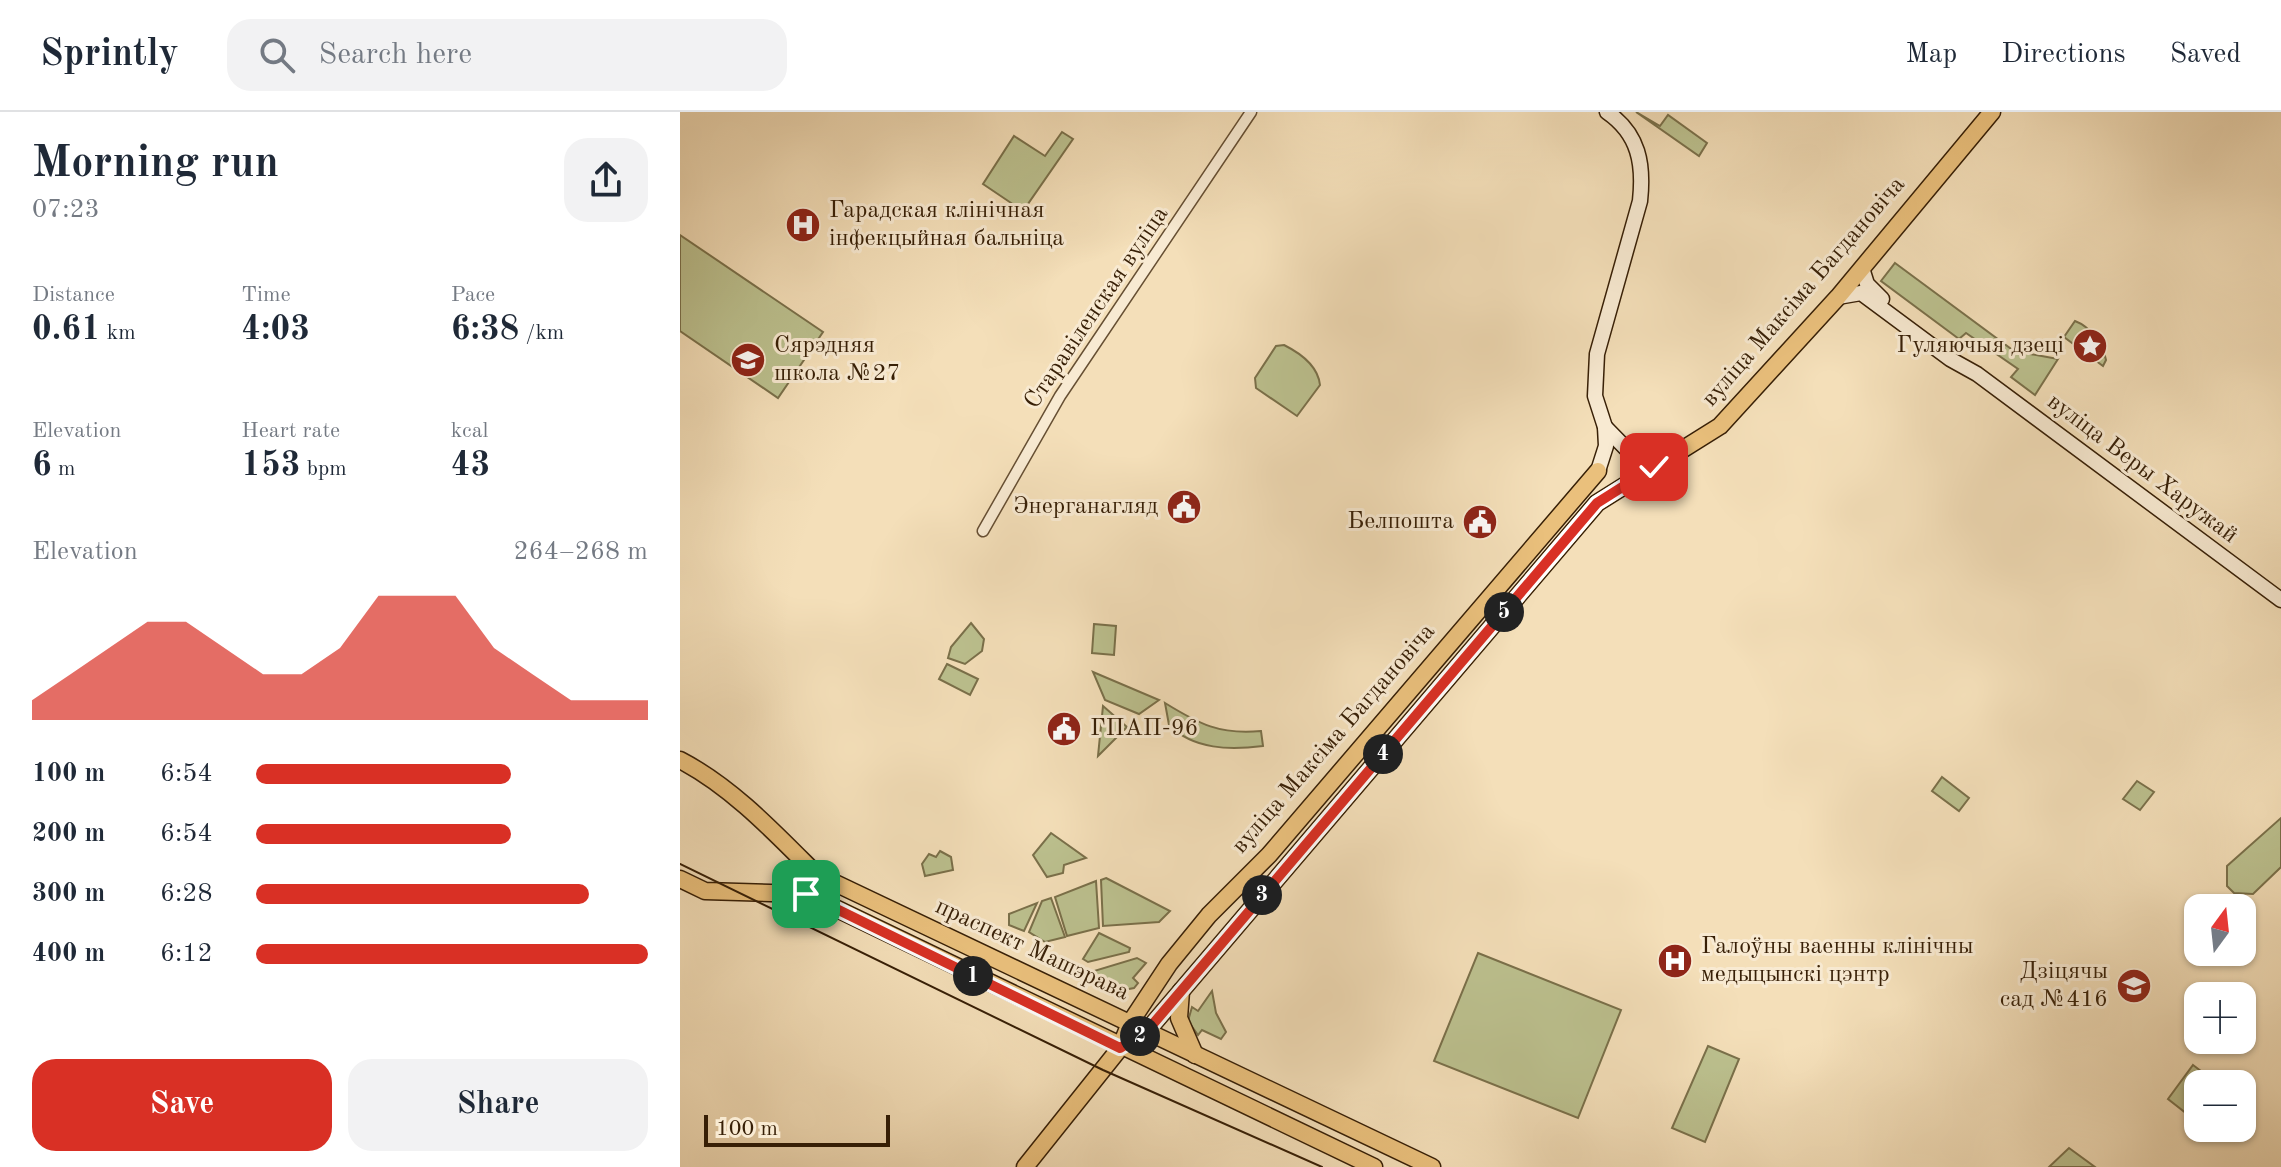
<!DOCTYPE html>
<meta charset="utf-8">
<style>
:root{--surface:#fff;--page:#f2f2f3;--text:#1f2937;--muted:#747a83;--line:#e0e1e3;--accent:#d93025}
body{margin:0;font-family:"Old Standard TT",serif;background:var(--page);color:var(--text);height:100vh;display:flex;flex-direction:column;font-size:30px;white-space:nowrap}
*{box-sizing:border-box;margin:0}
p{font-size:26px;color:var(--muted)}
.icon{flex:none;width:44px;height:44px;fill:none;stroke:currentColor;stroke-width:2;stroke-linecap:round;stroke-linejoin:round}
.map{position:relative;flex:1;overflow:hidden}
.side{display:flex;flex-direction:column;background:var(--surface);width:680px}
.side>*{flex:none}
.needle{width:52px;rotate:15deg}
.controls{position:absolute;left:1504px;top:782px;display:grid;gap:16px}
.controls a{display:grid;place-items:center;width:72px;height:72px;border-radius:16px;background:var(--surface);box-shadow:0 2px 6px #0004;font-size:40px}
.scale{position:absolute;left:24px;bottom:20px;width:186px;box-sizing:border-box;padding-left:8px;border:4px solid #371f06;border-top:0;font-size:22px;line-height:28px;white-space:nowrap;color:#371f06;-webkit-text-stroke:6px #f8ead2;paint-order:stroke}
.pin{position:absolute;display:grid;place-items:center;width:68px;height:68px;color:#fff;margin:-34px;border-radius:16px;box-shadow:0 4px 12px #0006}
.km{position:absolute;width:40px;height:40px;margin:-20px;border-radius:50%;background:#222;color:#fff;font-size:22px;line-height:40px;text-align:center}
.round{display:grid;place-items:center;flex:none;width:84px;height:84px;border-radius:24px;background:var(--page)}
.headline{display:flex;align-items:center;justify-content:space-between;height:136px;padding:0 32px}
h1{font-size:44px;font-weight:600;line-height:60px}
.metrics{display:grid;grid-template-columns:repeat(3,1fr);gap:12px;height:136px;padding:8px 32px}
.metrics div{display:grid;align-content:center}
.metrics b{font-size:34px;font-weight:600}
.metrics small{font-size:22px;font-weight:400}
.metrics p{font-size:22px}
.chart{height:224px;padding:16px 32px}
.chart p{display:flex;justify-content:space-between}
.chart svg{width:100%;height:144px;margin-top:8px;fill:var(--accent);opacity:.7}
.primary-button{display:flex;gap:16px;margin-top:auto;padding:16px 32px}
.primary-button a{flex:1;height:92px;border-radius:24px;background:var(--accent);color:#fff;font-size:32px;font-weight:600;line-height:92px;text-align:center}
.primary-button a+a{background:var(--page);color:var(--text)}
ul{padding:0 32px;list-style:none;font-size:26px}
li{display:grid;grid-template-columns:128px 96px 1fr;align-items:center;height:60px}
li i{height:20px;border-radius:10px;background:var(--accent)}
header{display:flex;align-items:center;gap:48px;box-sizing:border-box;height:112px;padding:0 40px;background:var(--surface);border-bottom:2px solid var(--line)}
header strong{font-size:38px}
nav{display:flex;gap:44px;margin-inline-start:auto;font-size:28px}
.search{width:560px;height:72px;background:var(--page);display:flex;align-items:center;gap:20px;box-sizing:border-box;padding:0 28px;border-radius:24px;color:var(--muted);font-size:30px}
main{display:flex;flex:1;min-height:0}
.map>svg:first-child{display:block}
.green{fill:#bcc18f;stroke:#7a704a;stroke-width:2}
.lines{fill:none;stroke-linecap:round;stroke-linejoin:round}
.minor-casing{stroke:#664f33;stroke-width:13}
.secondary-casing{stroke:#371f06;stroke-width:17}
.primary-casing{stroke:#371f06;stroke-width:19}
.minor{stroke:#f8ead2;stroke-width:10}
.secondary{stroke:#f8ead2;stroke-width:14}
.primary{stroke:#eac07c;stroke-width:16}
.tram{stroke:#371f06;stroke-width:2}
.route-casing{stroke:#fff;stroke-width:16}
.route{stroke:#d93025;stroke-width:10}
.labels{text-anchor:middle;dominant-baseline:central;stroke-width:6;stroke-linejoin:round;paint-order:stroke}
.poi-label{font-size:24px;fill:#371f06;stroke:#f8ead2;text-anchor:start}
.street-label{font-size:24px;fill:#371f06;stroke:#f8ead2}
</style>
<header>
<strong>Sprintly</strong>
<div class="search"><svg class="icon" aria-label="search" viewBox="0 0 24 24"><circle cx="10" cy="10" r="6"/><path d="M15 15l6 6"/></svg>Search here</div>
<nav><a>Map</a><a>Directions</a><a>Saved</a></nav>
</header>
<main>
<section class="side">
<div class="headline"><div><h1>Morning run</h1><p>07:23</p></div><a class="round"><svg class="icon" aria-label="share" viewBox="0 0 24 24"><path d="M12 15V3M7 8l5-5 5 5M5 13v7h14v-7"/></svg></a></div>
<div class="metrics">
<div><p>Distance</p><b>0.61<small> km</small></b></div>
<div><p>Time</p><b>4:03</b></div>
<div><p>Pace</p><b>6:38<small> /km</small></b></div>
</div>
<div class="metrics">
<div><p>Elevation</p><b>6<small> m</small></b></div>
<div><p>Heart rate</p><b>153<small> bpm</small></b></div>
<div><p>kcal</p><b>43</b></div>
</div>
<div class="chart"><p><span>Elevation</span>264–268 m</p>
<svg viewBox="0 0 160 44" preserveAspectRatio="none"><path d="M0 44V38L10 30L20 22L30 14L40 14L50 22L60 30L70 30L80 22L90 6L100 6L110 6L120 22L130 30L140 38L150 38L160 38V44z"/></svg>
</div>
<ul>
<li><b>100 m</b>6:54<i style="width:65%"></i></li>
<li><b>200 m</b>6:54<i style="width:65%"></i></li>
<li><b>300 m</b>6:28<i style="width:85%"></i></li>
<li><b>400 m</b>6:12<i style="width:100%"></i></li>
</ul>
<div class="primary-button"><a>Save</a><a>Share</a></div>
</section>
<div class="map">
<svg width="1601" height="1055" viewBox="0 0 1601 1055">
<rect width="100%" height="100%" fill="#f4dfb9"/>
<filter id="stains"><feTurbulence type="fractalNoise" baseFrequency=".0025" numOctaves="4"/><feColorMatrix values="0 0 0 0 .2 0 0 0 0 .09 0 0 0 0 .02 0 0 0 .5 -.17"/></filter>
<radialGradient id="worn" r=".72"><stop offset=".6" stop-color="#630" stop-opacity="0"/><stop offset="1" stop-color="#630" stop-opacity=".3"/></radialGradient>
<!-- green -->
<g class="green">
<path d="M956,0l24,14 8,-11 39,28 -8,13z"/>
<path d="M382,20l11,7 -50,72 -40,-27 31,-48 31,20z"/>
<path d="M0,123l143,97 -45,66 -98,-67z"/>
<path d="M1215,151l119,88 44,8 -23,36 -24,-18 7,-8 -52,-36 -7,6 -78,-58z"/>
<path d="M1395,209c16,6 28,24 31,39l-3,6 -39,-29z"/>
<path d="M604,233c16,8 34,21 36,40l-23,31 -41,-28 -1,-10 21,-32z"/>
<path d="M291,511l13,16 -2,12 -17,13 -17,-6 3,-11z"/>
<path d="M414,512l22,2 -2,29 -22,-2z"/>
<path d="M267,552l31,15 -8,16 -31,-16z"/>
<path d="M413,560l66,28 -20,14 -34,-14z"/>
<path d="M485,591c34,21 55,32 96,28l2,15c-33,4 -69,4 -94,-21z"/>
<path d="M423,594l24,21 -29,29z"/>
<path d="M1262,665l27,21 -10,13 -27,-20z"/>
<path d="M1457,669l17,11 -14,18 -17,-11z"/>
<path d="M1601,706v49l-28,27 -19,-1 -7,-7v-20z"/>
<path d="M371,721l35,25 -22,7 -1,8 -16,4 -14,-22z"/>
<path d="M260,739l11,6 2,13 -28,6 -3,-12 7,-10 7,3z"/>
<path d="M426,766l64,33 -11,11 -56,4 -2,-46z"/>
<path d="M416,769l3,47 -32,8 -12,-39z"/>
<path d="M371,786l14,39 -20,5 -16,-10 13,-31z"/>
<path d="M357,791l-13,28 -15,-6v-11z"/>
<path d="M419,821l31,15 -1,4 -41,10 -5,-3z"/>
<path d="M798,841l143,57 -43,108 -144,-57z"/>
<path d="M457,846l9,5 -13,15 5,5 -4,5 -21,4 -9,-3 2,-7 -14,-6 2,-5z"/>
<path d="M532,879l4,22 10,19 -5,7 -19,-9 -4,5 -10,-14 4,-14 6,4z"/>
<path d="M1028,934l31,13 -34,83 -33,-14z"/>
<path d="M1513,953l25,19h-20l-2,37 -28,-22z"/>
<path d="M1389,1036l26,19h-46z"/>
</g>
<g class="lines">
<!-- minor casing -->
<g class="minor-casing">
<path id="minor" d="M303,419l77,-135 191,-284"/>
</g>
<!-- secondary casing -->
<g class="secondary-casing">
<g id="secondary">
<path d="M1182,156l5,16 15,15"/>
<path d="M1158,185l23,-4 89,66 27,15 304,226"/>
<path d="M925,315l43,44"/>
<path d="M918,359l8,-25 -1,-19 -10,-31 2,-42 43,-153c4,-37 -1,-67 -33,-89"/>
</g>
</g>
<!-- primary casing -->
<g class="primary-casing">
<g id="primary">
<path d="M0,648c52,27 95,73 136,114l616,293"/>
<path d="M0,767l25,12 101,3 568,273"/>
<path d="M501,879l-2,27 16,37"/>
<path d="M440,936l27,-17 450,-528 123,-77 118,-129 154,-185"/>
<path d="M345,1055l95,-119 10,-25 39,-59 40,-49 60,-60 329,-384"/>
</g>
</g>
<!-- minor -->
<use href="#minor" class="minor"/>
<!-- secondary -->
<use href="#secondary" class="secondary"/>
<!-- primary -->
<use href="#primary" class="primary"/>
<!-- tram -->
<path class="tram" d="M0,752l423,206 219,97"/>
</g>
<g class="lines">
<!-- route casing -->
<g class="route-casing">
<path id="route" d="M126,782l314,154 27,-17 450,-528 57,-36"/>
</g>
<!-- route -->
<use href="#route" class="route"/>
</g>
<!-- icons -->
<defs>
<g id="hospital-disc" transform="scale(1.8)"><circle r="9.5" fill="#8f2418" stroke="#f8ead2"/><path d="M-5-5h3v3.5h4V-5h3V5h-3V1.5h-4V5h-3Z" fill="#fff"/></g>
<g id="sight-disc" transform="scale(1.8)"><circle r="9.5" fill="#8f2418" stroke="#f8ead2"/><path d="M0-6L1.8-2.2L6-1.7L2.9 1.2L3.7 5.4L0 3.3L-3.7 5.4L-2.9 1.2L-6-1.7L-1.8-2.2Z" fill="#fff"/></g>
<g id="school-disc" transform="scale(1.8)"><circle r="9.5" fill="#8f2418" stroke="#f8ead2"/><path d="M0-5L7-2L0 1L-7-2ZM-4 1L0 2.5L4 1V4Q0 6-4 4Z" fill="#fff"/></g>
<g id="civic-disc" transform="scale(1.8)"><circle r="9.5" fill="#8f2418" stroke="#f8ead2"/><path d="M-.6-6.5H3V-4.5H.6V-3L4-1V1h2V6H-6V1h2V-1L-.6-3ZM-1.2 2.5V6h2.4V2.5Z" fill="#fff"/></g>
</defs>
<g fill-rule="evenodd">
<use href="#hospital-disc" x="123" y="113"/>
<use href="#sight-disc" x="1410" y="234"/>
<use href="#school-disc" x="68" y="248"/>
<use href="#civic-disc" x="504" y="395"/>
<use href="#civic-disc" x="800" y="410"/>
<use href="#civic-disc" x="384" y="617"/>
<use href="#hospital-disc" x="995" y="849"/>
<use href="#school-disc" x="1454" y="874"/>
</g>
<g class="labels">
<!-- poi labels -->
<g class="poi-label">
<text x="149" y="99">Гарадская клінічная<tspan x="149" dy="28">інфекцыйная бальніца</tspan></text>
<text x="94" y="234">Сярэдняя<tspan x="94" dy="28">школа №27</tspan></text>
<text x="1384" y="234" text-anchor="end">Гуляючыя дзеці</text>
<text x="478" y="395" text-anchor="end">Энерганагляд</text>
<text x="774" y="410" text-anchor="end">Белпошта</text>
<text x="410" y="617">ГПАП-96</text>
<text x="1021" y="835">Галоўны ваенны клінічны<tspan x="1021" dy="28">медыцынскі цэнтр</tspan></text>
<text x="1428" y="860" text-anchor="end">Дзіцячы<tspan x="1428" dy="28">сад №416</tspan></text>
</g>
<!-- street labels -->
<g class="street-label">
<text transform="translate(1124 180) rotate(-49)">вуліца Максіма Багдановіча</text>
<text transform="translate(417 196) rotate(-56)">Старавіленская вуліца</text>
<text transform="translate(1462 357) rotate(37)">вуліца Веры Харужай</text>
<text transform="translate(654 627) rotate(-49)">вуліца Максіма Багдановіча</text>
<text transform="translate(352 838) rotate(25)">праспект Машэрава</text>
</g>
</g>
<rect width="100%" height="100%" filter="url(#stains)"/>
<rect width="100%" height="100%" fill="url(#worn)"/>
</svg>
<div class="controls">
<a><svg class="needle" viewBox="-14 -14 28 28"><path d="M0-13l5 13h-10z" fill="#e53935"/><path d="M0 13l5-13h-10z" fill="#747a83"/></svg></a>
<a>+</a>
<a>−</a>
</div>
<div class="scale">100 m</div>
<div class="pin" style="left:126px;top:782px;background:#1e9e55"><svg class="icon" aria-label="arrive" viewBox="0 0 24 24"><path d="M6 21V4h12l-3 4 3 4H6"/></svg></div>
<div class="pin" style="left:974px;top:355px;background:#d93025"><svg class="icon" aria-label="check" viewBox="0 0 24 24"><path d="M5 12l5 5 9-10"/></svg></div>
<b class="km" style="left:293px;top:864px">1</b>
<b class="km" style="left:460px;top:924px">2</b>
<b class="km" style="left:582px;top:783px">3</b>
<b class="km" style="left:703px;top:642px">4</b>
<b class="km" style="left:824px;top:500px">5</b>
</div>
</main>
